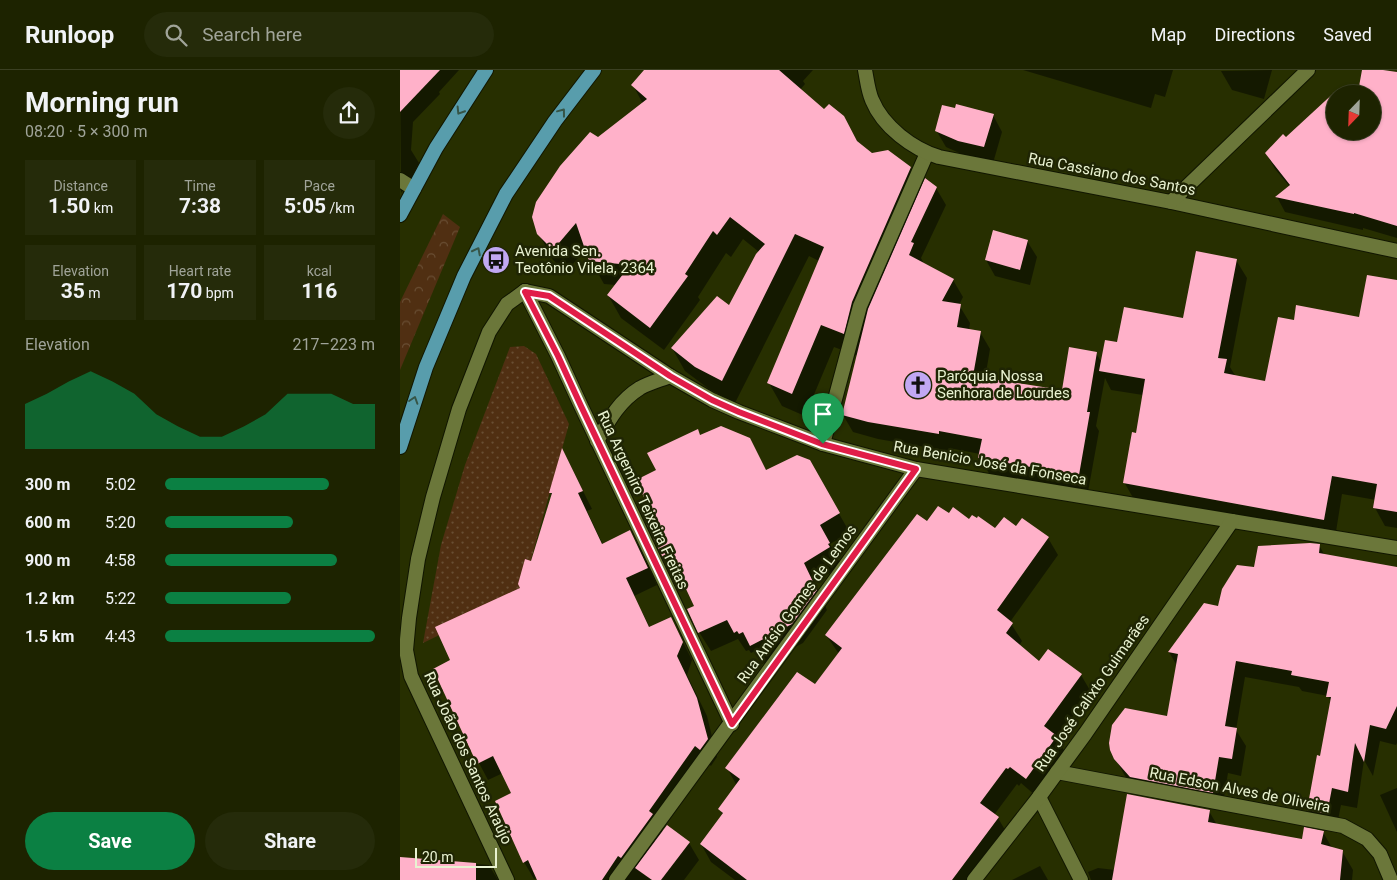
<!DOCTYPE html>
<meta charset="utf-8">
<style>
:root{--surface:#1d2300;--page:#252b0a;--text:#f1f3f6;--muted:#a0a499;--line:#3b4022;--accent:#0b8043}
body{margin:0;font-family:Roboto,sans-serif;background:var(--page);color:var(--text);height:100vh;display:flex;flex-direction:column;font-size:19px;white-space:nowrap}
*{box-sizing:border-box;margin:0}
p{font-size:16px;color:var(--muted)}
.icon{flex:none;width:28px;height:28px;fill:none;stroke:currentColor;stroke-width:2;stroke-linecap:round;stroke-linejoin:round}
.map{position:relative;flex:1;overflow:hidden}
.sheet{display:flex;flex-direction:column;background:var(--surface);width:400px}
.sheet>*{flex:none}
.needle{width:32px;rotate:203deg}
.fabs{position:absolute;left:926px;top:15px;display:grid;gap:10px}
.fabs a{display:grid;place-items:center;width:55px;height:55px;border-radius:50%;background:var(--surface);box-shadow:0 1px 4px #0004,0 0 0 1px var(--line);font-size:25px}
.scale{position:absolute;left:15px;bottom:12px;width:82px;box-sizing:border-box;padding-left:5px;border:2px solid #e9f2d1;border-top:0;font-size:14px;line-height:18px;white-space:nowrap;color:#e9f2d1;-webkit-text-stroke:4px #1f2504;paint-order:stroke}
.pin{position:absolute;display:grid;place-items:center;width:42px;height:42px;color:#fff;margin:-51px -21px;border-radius:50% 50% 50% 0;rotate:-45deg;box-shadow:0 0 5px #0007}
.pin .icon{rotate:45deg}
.round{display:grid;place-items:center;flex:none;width:52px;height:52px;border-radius:26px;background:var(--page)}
.overview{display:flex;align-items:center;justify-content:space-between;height:85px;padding:0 25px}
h1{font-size:28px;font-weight:700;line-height:38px}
.metrics{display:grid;grid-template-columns:repeat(3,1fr);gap:8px;height:85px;padding:5px 25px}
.metrics div{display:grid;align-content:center;border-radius:0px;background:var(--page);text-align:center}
.metrics b{font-size:21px;font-weight:700}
.metrics small{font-size:14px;font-weight:400}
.metrics p{font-size:14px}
.chart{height:140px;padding:10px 25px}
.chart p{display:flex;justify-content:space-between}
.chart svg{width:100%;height:90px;margin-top:5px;fill:var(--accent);opacity:.7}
.cta{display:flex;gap:10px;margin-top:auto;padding:10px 25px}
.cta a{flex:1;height:58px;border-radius:30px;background:var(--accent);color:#fff;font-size:20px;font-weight:700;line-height:58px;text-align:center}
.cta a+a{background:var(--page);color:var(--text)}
ul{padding:0 25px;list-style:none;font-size:16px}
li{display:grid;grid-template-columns:80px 60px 1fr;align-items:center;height:38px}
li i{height:12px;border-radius:6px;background:var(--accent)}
header{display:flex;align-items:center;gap:30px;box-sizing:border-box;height:70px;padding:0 25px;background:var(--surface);border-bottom:1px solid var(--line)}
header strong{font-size:24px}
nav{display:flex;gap:28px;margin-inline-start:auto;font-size:18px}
.search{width:350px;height:45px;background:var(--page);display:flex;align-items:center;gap:12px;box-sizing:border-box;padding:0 18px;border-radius:28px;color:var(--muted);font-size:19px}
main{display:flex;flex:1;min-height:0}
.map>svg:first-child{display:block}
.grass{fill:url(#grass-dots)}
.park{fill:url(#park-crowns)}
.shadow{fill:#0007;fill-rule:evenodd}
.building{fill:#ffb1c9;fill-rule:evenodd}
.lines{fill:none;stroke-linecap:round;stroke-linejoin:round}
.service-casing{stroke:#111600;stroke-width:16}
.minor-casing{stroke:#111600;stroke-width:16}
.primary-casing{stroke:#111600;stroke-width:16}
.service{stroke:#6b773a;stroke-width:14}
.minor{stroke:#6b773a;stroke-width:14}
.primary{stroke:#589dac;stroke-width:14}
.oneway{stroke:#365547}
.route-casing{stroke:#fff;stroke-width:10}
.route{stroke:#e11d48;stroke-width:6}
.labels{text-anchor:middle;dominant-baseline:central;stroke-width:5;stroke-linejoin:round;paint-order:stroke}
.street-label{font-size:15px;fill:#e9f2d1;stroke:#1f2504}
.poi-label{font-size:15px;fill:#e9f2d1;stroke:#1f2504;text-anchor:start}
</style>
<header>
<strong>Runloop</strong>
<div class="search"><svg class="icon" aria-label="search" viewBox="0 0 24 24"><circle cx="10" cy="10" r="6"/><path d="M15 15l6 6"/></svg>Search here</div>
<nav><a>Map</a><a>Directions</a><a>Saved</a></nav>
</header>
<main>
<section class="sheet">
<div class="overview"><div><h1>Morning run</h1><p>08:20 · 5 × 300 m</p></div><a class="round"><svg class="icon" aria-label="share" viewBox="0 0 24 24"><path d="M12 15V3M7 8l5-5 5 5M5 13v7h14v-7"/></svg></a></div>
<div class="metrics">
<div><p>Distance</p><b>1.50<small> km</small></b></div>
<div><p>Time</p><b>7:38</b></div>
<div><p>Pace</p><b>5:05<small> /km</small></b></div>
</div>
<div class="metrics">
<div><p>Elevation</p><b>35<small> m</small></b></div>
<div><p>Heart rate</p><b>170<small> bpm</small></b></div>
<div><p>kcal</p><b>116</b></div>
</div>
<div class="chart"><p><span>Elevation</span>217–223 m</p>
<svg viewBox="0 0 160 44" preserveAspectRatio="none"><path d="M0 44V22L10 17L20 11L30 6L40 11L50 17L60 27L70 33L80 38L90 38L100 33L110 27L120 17L130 17L140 17L150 22L160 22V44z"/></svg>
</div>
<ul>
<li><b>300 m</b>5:02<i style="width:78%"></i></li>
<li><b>600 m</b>5:20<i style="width:61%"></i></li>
<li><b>900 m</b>4:58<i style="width:82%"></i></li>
<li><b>1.2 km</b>5:22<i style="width:60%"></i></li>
<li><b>1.5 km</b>4:43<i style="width:100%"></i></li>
</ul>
<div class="cta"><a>Save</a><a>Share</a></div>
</section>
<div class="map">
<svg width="997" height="810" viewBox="0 0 997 810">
<defs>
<pattern id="grass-dots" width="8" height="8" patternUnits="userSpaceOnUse" patternTransform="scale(1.25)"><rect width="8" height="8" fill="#502f12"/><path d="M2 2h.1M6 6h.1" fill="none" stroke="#694e33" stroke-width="1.8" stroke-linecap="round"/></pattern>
<pattern id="park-crowns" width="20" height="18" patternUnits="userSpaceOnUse" patternTransform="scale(1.25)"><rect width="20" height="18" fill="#502f12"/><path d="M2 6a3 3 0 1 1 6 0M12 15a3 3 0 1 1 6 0" fill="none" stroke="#694e33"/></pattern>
</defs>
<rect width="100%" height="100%" fill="#272f00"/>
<!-- grass -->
<path class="grass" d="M124,276l12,8 33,70 -48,171 -98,48 18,-98 24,-80 45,-118z"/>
<!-- park -->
<path class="park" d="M43,144l17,13 -60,143v-68z"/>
<!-- shadow -->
<g class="shadow">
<path d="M0,0h59l-20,22 1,2 -27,28 -2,28 8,13 -10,19 -8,11z"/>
<path d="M246,0h167l-10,11 2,3 -5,6 24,21 19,6 16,27 12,10 39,14 12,21 14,-1 10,17 -25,53 2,4 -1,2 31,16 10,17 -4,8 11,18 -1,7 11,2 10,17 -5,30 78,13 33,-39 6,10 16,-20 66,-23 52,-60 11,18 -17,89 6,10 30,5 29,-60 65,-4 37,-35v245l-12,-2 -10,-18 1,-8 -34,-6 -7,44 -200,-37 -11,-19 13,-48 6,-39 -32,-5 -6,-12 -9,48 3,5 -11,61 -98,-17 -10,-17v-4l-31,-6 -1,3 -70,-12 -25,-7 -10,-17 15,-59 -24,-9 -29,69 -23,-10 -13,-23 50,-122 -10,-5 -74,147 -26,-14 -24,-18 -13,-23 58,-41 29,-55 -16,-13 -12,18 -5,-4 -28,44 2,3 -36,50 -43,-32 -13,-23 8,-10 -12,-1 -13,-23 -5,-12 -20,23 -13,-12 -13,-24 58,-97 45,-35 -10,-19z"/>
<path d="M623,0h150l-8,27 -10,-3 -4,14z"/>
<path d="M872,0l-8,29 -32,-9 -11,-19z"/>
<path d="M963,0l34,4v164l-34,-10v2l-78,-18 -8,-15 13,-10 -15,-18 -9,-16 20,-14 53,-49 21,4zM935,24h37v37h-37z"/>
<path d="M593,45l9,17 -9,31 -25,-6 -22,-10 -10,-17z"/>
<path d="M627,171l10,16 -7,28 -35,-9 -9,-16z"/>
<path d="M300,366l66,35 43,-10 41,72 -20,11 10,19v4l-26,15 13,28 -24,33 -41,21 -7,-13 -4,2 -2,-3 -3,1 -8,-12 -27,12 -12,-19 -4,-25 -13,-31 -6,3 -10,-18 12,-6 -23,-36 2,-48z"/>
<path d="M163,381l29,58 -5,2 16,34 27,-13 10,17 17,36 -23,11 16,32 21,-10 21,42 -5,15 20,41 10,41 -6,9 -5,-4 -47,65 4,6 26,10 10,17 -15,20h-145l-1,-2 -4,1 -10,-17 -11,-68 -10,-21 -15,7 -9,-17 -27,-102 69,-72 11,-26 20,-67 -2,-4z"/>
<path d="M549,445l47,15 21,-2 31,10 10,17 -48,67 12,19 -3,5 21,17 41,12 10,17 -34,46 9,16 -30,42 -15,-13 -2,3 -2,-2 -23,31 4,3 10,17 -33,45h-240l-24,-18 -10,-18 22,-29 -3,-6 17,-23 -10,-18 88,-82 24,-32 -13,-19 102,-112z"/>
<path d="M919,475l6,11 72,12v175l-1,2 -16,-4 -7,35 -9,-16 -7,48 -16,-3 -5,25 -18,-3 -10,-17 13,-52 10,-56 -3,-6 -26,-5 -3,-4 -54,-10 -9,53 10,16 -5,30 -13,-3 -6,36 -81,-16 -16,-17 -10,-18 53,-41 9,-51 -8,-14 50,-44 36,-40z"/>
<path d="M997,718v44l-17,-37z"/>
<path d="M809,741l8,14 86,16 20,-9 9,16 10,3 11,19 -1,10h-261l-3,-8 10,-4 17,2z"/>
<path d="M10,789l79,6 9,15h-91z"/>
<path d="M640,796l8,14h-36z"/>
</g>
<!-- building -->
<g class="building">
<path d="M0,0h40l-40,42z"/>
<path d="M244,0h135l45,39 5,-5 15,12 13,25 15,12 16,-3 23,17 -59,135 -8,32 -23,-9 -29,69 -25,-11 57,-136 -29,-13 -73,147 -27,-14 -24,-19 46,-52 12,9 27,-51 9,-10 -35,-27 -13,18 -4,-4 -28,43 3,2 -38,52 -43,-33 23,-30 -41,-4 -13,-38 -23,27 -16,-16 -5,-17 4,-15 24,-36 30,-34 8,5 49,-38 -16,-14z"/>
<path d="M962,0h21l14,2v154l-43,-13v1l-79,-17 15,-12 -25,-32 18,-19 3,3 52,-48 20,3zM935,24h37v37h-37z"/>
<path d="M556,34l38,10 -10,33 -26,-6 -23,-10 7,-26 13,3z"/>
<path d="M525,108l12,9 -26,55 3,1 -5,12 45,24 -12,22 19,3 -4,23 24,4 -8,45 89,14 7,-43 28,5 -10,60h3l-11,63 -101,-17 4,-19 -43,-8v3l-71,-12 -26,-7 26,-106z"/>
<path d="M593,160l35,10 -8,30 -35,-10z"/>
<path d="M796,181l41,8 -19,99 9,1 -3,14 41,8 13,-64 16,3 2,-15 63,12 8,-42 30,5v232l-24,-4 4,-24 -45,-8 -8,44 -201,-37 9,-51 4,1 9,-54 -46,-8 6,-31 12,2 7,-35 59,11z"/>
<path d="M321,356l29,12 16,32 31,-15 13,5 30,53 -20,12 10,18 -2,1 2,3 -26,16 13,27 -25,34 -42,22 -7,-14 -4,2 -2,-3 -3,2 -7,-13 -29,13 -11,-24 7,-3 -23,-49 -7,3 -18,-37 8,-4 -18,-39 20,-10 -9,-17 51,-24 2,6z"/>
<path d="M162,378l21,43 -5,2 24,51 28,-14 18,38 -22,10 23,49 22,-10 12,25 -6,14 20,42 11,41 -8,11 -5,-4 -46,65 4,3 -32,44 -3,-2 -16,24h-65l-9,-20 -5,3 -28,-62 16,-8 -18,-37 -16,8 -44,-95 17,-9 -15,-33 85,-39 -2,-4 7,-25 6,2 21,-68h-3z"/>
<path d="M538,436l11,7 4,-6 16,12 3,-4 5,3 1,-2 17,12 9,-11 12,9 6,-8 27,19 -52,73 16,13 -7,10 33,28 9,-12 34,25 -38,52 13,10 -31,43 -16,-12 -2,2 -2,-1 -26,35 19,14 -47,63h-205l-47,-36 23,-31 -5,-4 22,-30 -15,-11 72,-96 18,12 27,-36 -17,-13 92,-121 10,7z"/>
<path d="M910,473l10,1 -1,9 78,14v139l-11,23 -16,-4 -6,37 -9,-19 -7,49 -16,-4 -5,26 -20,-4 10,-55 3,1 11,-59h-5l3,-15 -38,-7 1,-4 -56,-10 -11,65 12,2 -5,31 -13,-2 -6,36 -83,-16 -16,-18 -4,-9 -1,-7 3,-18 13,-17 42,8 11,-62 -10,-2 36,-49 14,3 4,-17 15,-24 17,2 4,-21z"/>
<path d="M727,724l83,16 -2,12 94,17 2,-12 20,4 -3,13 22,6 -3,30h-228z"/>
<path d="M267,755l23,17 -29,38h-9l-17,-12z"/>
<path d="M0,787l76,6v17h-76z"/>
</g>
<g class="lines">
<!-- service casing -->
<g class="service-casing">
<g id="service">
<path d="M0,110l14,9"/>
<path d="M423,374l37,-138 67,-153"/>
</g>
</g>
<!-- minor casing -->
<g class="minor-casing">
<g id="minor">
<path d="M465,0c2,10 3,21 7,30 11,27 41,49 67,57l232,45 226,49"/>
<path d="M771,132l137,-132"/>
<path d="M125,221l24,5 121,80 42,24 27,12 84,32 93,25 481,79"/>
<path d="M125,221l33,65 23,50 151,318"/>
<path d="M197,371c12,-21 22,-40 43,-53 9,-5 20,-8 30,-12"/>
<path d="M657,702l286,54 24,13 13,15 11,26"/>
<path d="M639,727l42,83"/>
<path d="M107,810l-96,-204 -5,-26 3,-32 9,-59 15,-62 26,-88 30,-77 18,-28 18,-13"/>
<path d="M216,810l300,-411"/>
<path d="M574,810l65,-83 46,-63 147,-213"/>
</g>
</g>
<!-- primary casing -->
<g class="primary-casing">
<g id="primary">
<path d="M0,145l36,-67 50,-78"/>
<path d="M0,377l26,-80 38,-91 42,-82 49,-73 39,-51"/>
</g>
</g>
<!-- service -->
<use href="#service" class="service"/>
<!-- minor -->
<use href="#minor" class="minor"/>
<!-- primary -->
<use href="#primary" class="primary"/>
</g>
<!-- one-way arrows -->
<defs><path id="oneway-chevron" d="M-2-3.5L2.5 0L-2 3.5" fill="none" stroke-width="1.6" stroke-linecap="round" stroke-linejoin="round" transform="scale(1.25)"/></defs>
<g class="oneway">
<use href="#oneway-chevron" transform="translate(60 41) rotate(122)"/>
<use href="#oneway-chevron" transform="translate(162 42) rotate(-53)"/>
<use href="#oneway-chevron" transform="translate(77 181) rotate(-63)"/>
<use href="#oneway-chevron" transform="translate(14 330) rotate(-72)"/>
</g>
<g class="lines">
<!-- route casing -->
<g class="route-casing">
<path id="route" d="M125,222l24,4 121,80 42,24 27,12 83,32 94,25 -184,255 -151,-318 -23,-50z"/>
</g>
<!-- route -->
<use href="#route" class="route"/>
</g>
<!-- icons -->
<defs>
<g id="bus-disc" transform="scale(1.4375)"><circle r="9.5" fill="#c1a8f3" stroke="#1f2504"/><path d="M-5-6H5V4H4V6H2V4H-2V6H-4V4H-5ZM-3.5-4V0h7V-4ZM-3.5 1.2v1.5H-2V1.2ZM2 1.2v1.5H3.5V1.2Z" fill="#111"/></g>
<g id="church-disc" transform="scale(1.4375)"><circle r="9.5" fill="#c1a8f3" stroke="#1f2504"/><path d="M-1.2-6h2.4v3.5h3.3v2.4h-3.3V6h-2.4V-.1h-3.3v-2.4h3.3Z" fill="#111"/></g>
</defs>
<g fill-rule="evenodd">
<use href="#bus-disc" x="96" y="190"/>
<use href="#church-disc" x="518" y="315"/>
</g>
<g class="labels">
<!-- street labels -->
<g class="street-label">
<text transform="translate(712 104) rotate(11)">Rua Cassiano dos Santos</text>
<text transform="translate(590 393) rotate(10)">Rua Benicio José da Fonseca</text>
<text transform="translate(243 430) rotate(65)">Rua Argemiro Teixeira Freitas</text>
<text transform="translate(397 534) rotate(-54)">Rua Anísio Gomes de Lemos</text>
<text transform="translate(692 623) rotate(-55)">Rua José Calixto Guimarães</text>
<text transform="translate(68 688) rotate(65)">Rua João dos Santos Araújo</text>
<text transform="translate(840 720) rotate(11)">Rua Edson Alves de Oliveira</text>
</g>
<!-- poi labels -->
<g class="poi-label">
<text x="115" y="181">Avenida Sen.<tspan x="115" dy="17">Teotônio Vilela, 2364</tspan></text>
<text x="537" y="306">Paróquia Nossa<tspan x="537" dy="17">Senhora de Lourdes</tspan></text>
</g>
</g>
</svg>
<div class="fabs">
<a><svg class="needle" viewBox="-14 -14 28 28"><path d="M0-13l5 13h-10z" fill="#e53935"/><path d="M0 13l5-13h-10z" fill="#a0a499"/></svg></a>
</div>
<div class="scale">20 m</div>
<div class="pin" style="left:423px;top:374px;background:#1e9e55"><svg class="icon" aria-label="arrive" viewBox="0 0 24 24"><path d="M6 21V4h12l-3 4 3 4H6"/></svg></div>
</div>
</main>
